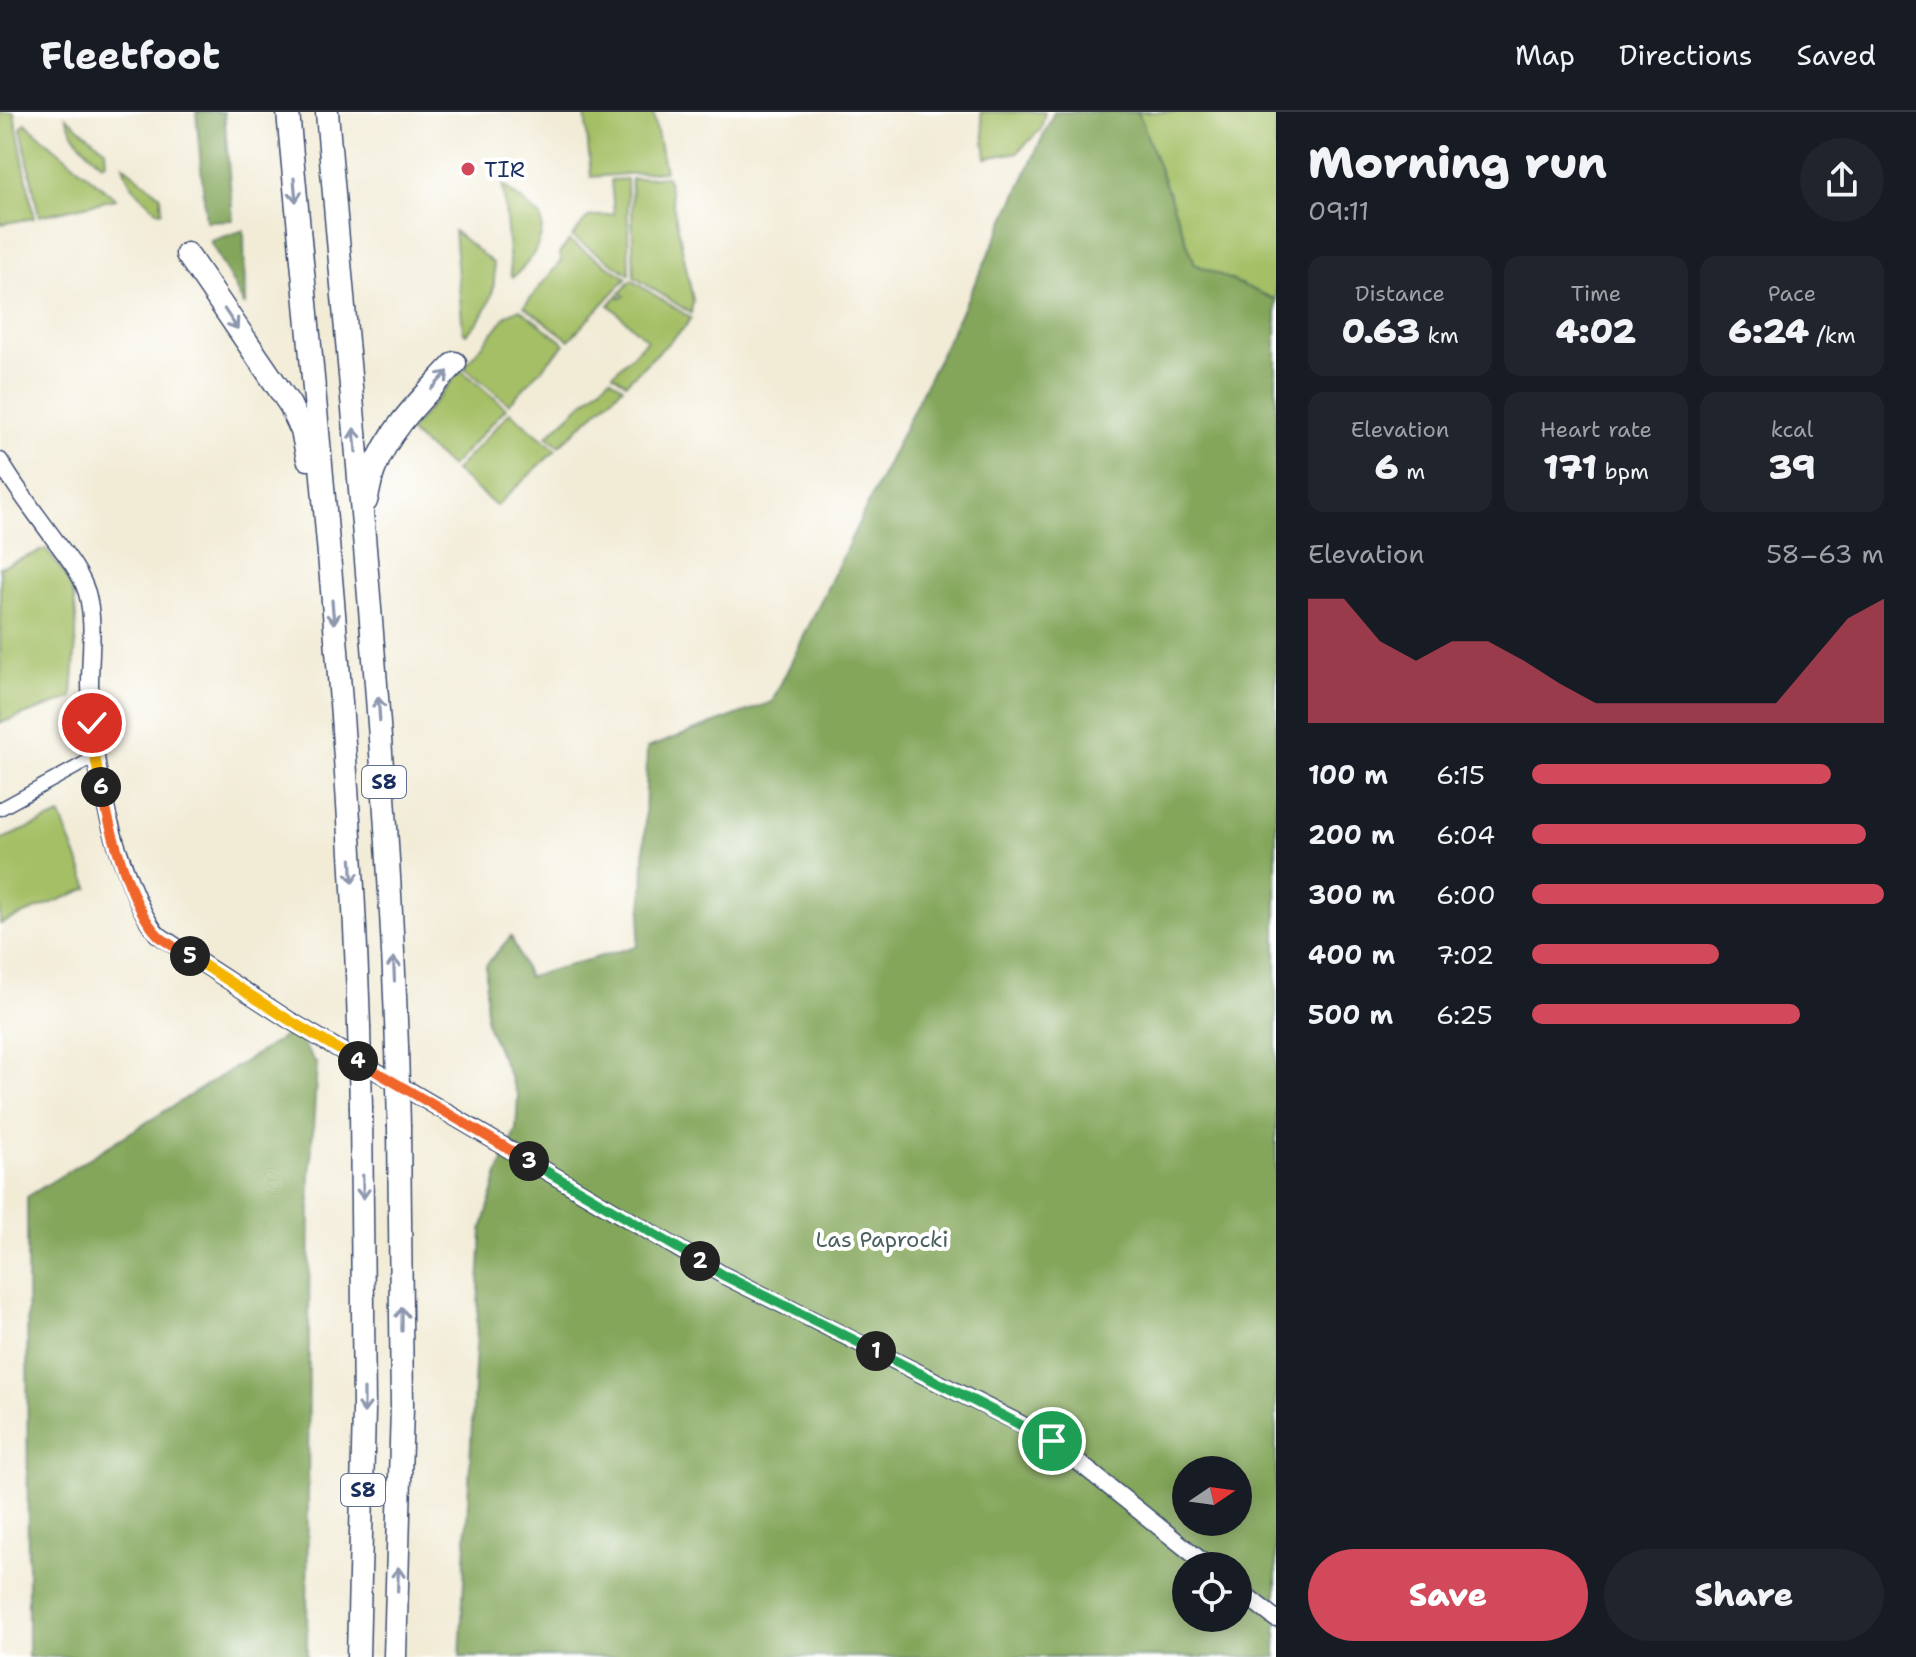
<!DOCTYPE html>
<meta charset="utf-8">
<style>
:root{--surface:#171b24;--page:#20242c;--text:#f1f3f6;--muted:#9ea1a6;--line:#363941;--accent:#d1495b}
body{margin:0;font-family:"Shantell Sans",sans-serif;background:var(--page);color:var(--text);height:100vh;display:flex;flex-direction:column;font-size:30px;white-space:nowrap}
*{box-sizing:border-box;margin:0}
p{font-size:26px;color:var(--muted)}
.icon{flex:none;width:44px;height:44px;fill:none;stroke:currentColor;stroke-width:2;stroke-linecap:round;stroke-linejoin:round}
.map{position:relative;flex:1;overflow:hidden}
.sheet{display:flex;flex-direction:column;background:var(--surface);width:640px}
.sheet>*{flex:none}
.needle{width:52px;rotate:77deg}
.fabs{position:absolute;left:1172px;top:1344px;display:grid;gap:16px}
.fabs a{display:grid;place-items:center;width:80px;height:80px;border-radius:50%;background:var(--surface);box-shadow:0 4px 20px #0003;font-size:40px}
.pin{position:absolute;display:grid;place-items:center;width:68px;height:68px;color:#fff;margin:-34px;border:4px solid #fff;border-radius:50%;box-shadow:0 2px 8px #0007}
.km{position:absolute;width:40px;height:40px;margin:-20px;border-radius:50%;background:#222;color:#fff;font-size:22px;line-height:40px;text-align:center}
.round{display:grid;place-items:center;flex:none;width:84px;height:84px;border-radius:42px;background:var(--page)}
.overview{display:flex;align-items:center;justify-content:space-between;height:136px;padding:0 32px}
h1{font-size:44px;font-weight:800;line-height:60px}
.figures{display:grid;grid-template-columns:repeat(3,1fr);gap:12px;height:136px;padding:8px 32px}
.figures div{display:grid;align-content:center;border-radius:16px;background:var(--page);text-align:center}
.figures b{font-size:34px;font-weight:800}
.figures small{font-size:22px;font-weight:400}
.figures p{font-size:22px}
.chart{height:224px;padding:16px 32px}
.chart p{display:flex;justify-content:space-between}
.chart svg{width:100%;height:144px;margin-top:8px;fill:var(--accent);opacity:.7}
.action{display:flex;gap:16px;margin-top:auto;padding:16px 32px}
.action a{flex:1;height:92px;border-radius:48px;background:var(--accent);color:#fff;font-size:32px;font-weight:800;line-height:92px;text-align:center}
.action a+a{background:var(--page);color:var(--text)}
ul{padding:0 32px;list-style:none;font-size:26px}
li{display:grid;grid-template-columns:128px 96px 1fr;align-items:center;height:60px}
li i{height:20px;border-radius:10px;background:var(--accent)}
header{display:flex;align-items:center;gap:48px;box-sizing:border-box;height:112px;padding:0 40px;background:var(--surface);border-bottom:2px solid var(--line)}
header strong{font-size:38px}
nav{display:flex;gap:44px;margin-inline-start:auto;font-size:28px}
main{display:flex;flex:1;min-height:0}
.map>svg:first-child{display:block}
.green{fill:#a4bf65;stroke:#607762;stroke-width:2}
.forest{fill:#83a65a;stroke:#4f6a5c;stroke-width:2;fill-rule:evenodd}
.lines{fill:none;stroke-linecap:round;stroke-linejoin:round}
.minor-casing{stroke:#3b4b70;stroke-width:15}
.tertiary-casing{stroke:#3b4b70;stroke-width:19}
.motorway-casing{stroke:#3b4b70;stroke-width:25}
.minor{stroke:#fff;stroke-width:12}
.tertiary{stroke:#fff;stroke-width:16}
.motorway{stroke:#fff;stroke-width:22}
.motorway-bridge-casing{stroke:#3b4b70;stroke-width:25;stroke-linecap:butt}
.motorway-bridge{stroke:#fff;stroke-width:22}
.oneway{stroke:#8d97ae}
.split-1-casing{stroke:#fff;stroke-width:16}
.split-2-casing{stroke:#fff;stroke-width:16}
.split-3-casing{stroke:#fff;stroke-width:16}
.split-4-casing{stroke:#fff;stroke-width:16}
.split-5-casing{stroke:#fff;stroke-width:16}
.split-6-casing{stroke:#fff;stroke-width:16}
.split-7-casing{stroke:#fff;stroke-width:16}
.split-1{stroke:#22a559;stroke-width:10}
.split-2{stroke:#22a559;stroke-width:10}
.split-3{stroke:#22a559;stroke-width:10}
.split-4{stroke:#f0652b;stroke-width:10}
.split-5{stroke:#f5b400;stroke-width:10}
.split-6{stroke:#f0652b;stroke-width:10}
.split-7{stroke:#f5b400;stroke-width:10}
.poi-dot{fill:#d1495b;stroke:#fff;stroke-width:3}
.labels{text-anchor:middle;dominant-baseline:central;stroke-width:8;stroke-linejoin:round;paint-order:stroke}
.shield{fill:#fff;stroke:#5f6d8e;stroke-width:2}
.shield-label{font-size:20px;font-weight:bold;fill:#1b2f5e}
.poi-label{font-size:22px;fill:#1b2f5e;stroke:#fff;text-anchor:start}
.park-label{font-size:22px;fill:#4b6160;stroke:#fff}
</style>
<header>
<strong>Fleetfoot</strong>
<nav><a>Map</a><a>Directions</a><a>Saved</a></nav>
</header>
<main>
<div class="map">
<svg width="1276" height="1545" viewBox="0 0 1276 1545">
<rect width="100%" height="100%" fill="#fff"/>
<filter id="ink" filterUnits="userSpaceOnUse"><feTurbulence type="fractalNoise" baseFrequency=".0125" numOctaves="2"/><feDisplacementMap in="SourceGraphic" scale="16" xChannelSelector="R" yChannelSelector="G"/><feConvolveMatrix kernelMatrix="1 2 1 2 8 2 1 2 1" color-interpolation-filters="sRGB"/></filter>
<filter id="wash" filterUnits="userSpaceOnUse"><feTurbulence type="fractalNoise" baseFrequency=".006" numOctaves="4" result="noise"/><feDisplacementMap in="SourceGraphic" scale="32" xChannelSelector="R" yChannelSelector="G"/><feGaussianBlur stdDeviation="1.8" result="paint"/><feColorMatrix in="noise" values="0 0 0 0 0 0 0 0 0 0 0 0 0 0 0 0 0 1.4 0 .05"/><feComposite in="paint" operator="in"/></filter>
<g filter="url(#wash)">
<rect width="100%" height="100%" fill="#f2ecd7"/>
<!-- green -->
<g class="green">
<path d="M0,0h14l20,106 -34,6z"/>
<path d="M585,0h68l12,59 -74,6z"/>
<path d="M981,0h64l-4,17 -23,23 -32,6z"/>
<path d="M1138,0h138v188l-81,-36z"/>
<path d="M66,5l39,32 1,13 -4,2c-16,-14 -29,-25 -36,-47z"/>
<path d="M25,11l91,76 -77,17 -18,-88z"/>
<path d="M123,53l38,31 1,15 -3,1c-16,-14 -31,-26 -36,-47z"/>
<path d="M667,64l26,124 -2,13 -57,-36 -3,-98z"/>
<path d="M627,67l2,95 -57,-37 16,-20 26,-3 -3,-34z"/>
<path d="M503,73l38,32c5,23 -11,46 -28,60l-2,-2z"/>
<path d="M454,119l39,32c5,28 -6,52 -27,71l-3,-3z"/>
<path d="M569,129l58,37 -58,62 -45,-34 37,-45 -1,-9z"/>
<path d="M631,168l60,38 -7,10 -58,55 -13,-9 34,-34 -38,-35 9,-10 3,3 3,-2 -4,-3z"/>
<path d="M520,197l45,35 -56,60 -45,-37 43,-52z"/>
<path d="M461,258l45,38 -55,59 -42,-35z"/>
<path d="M610,266l13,9 -64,59 -12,-10z"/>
<path d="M510,300l46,38 -60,56 -41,-35z"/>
<path d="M46,437c10,13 21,26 26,42 9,32 1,75 0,107l-72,25v-156z"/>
<path d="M60,703l29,73 -89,36v-84z"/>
</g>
<!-- forest -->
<g class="forest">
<path d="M196,0h28l9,108 -27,1z"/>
<path d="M1054,0h84l57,152 81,36v1357h-816l22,-427 16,-56 18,-45 2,-33 -32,-74v-57l25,-29 17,41 109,-31 6,-48 4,-150 125,-46 217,-448zM1186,1358h52v52h-52zM1186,1454h52v52h-52z"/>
<path d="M244,118v1l1,75 -35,-65z"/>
<path d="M293,919l24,33 -7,114 -3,479h-279l-1,-460z"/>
</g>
</g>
<g filter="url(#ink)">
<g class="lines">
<!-- minor casing -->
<g class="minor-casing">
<path id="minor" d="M0,697l95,-52"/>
</g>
<!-- tertiary casing -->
<g class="tertiary-casing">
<g id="tertiary">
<path d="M0,349c15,26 34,50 52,75 13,18 28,35 35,57 8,29 3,61 3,91 1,65 13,129 37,190 8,21 16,42 30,60l132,86 434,255 298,149 31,17 156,125"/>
<path d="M1238,1477l38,30"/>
</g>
</g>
<!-- motorway casing -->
<g class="motorway-casing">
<g id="motorway">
<path d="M288,0c28,304 61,609 71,914"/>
<path d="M327,0c26,311 59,622 70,935"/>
<path d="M187,142l103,151 12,26 6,28"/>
<path d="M366,389c3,-10 4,-21 8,-31 16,-43 51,-74 81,-107"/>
<path d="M358,1545l6,-247 -3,-301"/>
<path d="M395,1545l7,-250 -3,-280"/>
</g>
</g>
<!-- minor -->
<use href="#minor" class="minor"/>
<!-- tertiary -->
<use href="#tertiary" class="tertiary"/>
<!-- motorway -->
<use href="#motorway" class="motorway"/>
<!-- motorway-bridge casing -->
<g class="motorway-bridge-casing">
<g id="motorway-bridge">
<path d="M359,914l2,83"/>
<path d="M397,935l2,80"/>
</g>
</g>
<!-- motorway-bridge -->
<use href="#motorway-bridge" class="motorway-bridge"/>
</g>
<!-- one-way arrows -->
<defs><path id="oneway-shaft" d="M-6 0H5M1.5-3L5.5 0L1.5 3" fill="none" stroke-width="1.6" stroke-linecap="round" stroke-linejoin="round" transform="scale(2)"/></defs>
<g class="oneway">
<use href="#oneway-shaft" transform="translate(295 78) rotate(85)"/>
<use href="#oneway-shaft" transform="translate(231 207) rotate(56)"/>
<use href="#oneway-shaft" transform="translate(440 268) rotate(-47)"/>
<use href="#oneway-shaft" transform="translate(355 328) rotate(-95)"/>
<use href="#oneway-shaft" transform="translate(333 500) rotate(85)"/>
<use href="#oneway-shaft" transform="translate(379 597) rotate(-94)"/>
<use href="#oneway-shaft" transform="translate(352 759) rotate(87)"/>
<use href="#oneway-shaft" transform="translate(394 857) rotate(-92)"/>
<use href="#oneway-shaft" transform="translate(363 1075) rotate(89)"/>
<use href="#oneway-shaft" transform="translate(402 1207) rotate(-90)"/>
<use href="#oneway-shaft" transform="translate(364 1289) rotate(90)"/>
<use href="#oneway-shaft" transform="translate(398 1467) rotate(-88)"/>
</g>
</g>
<g class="lines" filter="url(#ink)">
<!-- split-1 casing -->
<g class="split-1-casing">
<path id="split-1" d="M876,1239l176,90"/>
</g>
<!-- split-2 casing -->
<g class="split-2-casing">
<path id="split-2" d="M700,1149l23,14 153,76"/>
</g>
<!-- split-3 casing -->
<g class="split-3-casing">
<path id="split-3" d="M529,1049l171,100"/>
</g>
<!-- split-4 casing -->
<g class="split-4-casing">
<path id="split-4" d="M358,949l171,100"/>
</g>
<!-- split-5 casing -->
<g class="split-5-casing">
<path id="split-5" d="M190,844l99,64 69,41"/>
</g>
<!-- split-6 casing -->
<g class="split-6-casing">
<path id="split-6" d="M101,675c8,39 30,121 57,148 9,9 21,14 32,21"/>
</g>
<!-- split-7 casing -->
<g class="split-7-casing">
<path id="split-7" d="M92,611l3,34 6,30"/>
</g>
<!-- split-1 -->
<use href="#split-1" class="split-1"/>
<!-- split-2 -->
<use href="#split-2" class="split-2"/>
<!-- split-3 -->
<use href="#split-3" class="split-3"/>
<!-- split-4 -->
<use href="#split-4" class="split-4"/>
<!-- split-5 -->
<use href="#split-5" class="split-5"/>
<!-- split-6 -->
<use href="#split-6" class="split-6"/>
<!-- split-7 -->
<use href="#split-7" class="split-7"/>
</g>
<!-- markers -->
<circle class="poi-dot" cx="468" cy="57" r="8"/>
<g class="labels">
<!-- shield labels -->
<g class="shield">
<rect x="362" y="654" width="44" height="32" rx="6"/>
<rect x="341" y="1362" width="44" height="32" rx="6"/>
</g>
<g class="shield-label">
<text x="384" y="670">S8</text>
<text x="363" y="1378">S8</text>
</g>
<!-- poi labels -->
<g class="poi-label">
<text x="484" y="57">TIR</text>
</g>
<!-- park labels -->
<g class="park-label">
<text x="882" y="1127">Las Paprocki</text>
</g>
</g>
</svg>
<div class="fabs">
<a><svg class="needle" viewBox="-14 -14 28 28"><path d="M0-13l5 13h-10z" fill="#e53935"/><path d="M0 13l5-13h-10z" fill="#9ea1a6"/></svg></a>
<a><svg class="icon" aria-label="locate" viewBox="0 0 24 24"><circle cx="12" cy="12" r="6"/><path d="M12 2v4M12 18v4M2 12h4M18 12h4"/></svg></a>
</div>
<div class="pin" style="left:1052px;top:1329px;background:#1e9e55"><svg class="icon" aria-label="arrive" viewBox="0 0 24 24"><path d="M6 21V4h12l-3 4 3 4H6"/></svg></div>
<div class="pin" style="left:92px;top:611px;background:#d93025"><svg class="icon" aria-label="check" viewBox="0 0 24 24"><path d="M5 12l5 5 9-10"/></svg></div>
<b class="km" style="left:876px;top:1239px">1</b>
<b class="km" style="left:700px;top:1149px">2</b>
<b class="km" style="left:529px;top:1049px">3</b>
<b class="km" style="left:358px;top:949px">4</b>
<b class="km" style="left:190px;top:844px">5</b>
<b class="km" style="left:101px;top:675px">6</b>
</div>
<section class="sheet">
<div class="overview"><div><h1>Morning run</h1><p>09:11</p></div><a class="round"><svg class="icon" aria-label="share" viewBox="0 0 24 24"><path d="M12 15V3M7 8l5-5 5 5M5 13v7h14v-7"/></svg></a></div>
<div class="figures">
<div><p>Distance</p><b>0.63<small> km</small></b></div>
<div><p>Time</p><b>4:02</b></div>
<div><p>Pace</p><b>6:24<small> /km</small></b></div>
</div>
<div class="figures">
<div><p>Elevation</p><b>6<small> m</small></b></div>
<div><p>Heart rate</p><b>171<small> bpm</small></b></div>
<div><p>kcal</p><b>39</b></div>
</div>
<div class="chart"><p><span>Elevation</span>58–63 m</p>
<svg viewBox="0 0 160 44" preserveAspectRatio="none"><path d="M0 44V6L10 6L20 19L30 25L40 19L50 19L60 25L70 32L80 38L90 38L100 38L110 38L120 38L130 38L140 25L150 12L160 6V44z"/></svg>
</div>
<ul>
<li><b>100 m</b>6:15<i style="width:85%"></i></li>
<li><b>200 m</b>6:04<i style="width:95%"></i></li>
<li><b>300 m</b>6:00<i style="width:100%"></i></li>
<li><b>400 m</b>7:02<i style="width:53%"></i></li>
<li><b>500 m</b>6:25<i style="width:76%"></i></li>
</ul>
<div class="action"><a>Save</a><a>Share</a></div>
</section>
</main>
